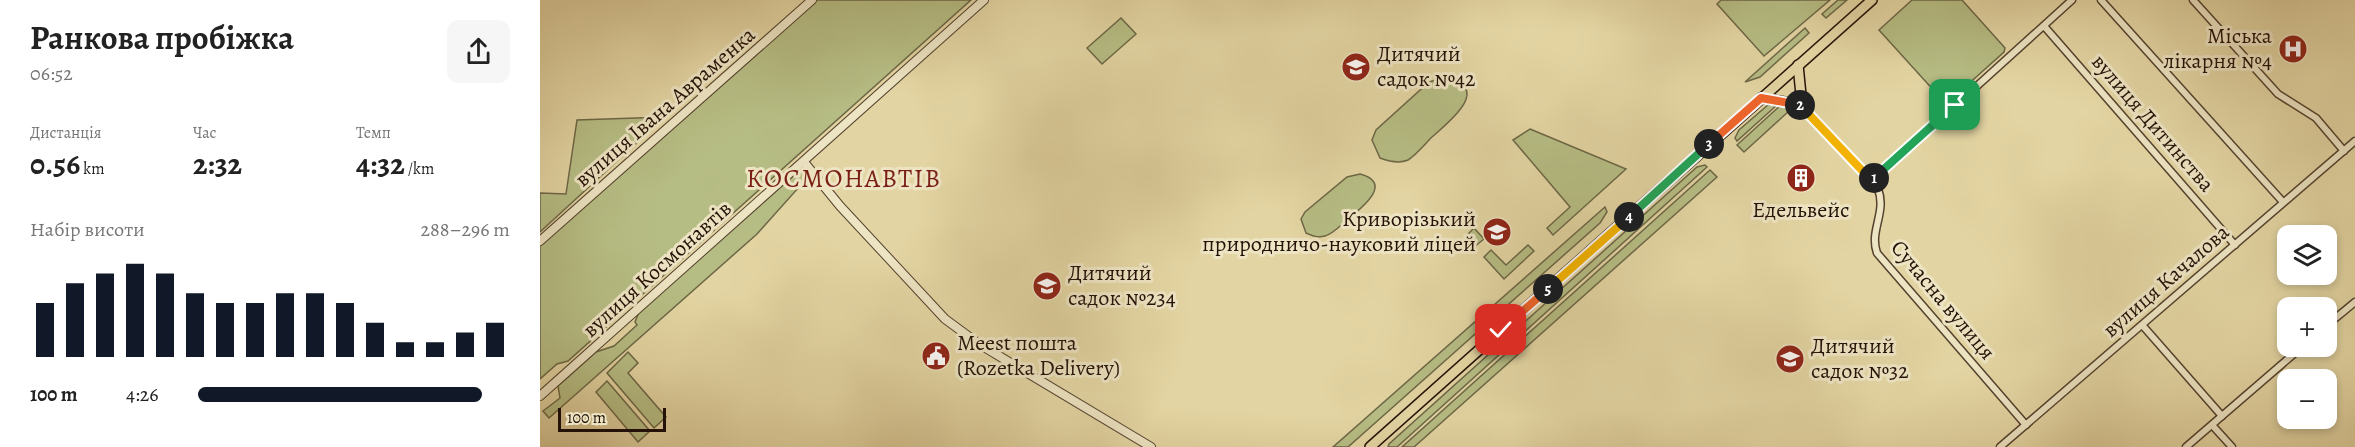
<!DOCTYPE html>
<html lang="uk">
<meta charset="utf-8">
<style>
:root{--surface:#fff;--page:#f6f6f6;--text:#222;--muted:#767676;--accent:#111827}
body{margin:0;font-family:Alegreya,serif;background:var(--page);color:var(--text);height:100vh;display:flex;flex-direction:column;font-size:22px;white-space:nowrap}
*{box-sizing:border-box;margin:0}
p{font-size:20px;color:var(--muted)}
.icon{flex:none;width:33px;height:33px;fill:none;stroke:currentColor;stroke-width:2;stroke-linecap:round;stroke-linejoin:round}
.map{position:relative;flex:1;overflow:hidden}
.panel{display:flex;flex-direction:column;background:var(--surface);width:540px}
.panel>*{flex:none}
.tools{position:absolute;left:1737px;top:225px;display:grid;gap:12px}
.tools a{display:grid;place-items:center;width:60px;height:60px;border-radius:12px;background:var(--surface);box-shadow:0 3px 9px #0003;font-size:30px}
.scale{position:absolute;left:18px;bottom:15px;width:108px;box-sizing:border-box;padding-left:6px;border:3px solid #241107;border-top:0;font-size:16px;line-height:21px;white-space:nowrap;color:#241107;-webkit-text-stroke:4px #ede4c3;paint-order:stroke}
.pin{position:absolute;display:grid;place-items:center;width:51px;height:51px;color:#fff;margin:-26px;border-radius:12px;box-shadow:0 3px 9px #0006}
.km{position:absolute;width:30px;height:30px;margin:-15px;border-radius:50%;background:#222;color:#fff;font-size:16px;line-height:30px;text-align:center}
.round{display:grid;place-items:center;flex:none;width:63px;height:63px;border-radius:12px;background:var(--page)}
.head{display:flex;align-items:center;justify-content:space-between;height:102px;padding:0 30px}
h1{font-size:33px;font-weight:700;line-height:45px}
.stats{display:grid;grid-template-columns:repeat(3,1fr);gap:9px;height:102px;padding:6px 30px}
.stats div{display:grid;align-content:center}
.stats b{font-size:30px;font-weight:700}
.stats small{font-size:16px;font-weight:400}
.stats p{font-size:16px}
.chart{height:168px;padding:12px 30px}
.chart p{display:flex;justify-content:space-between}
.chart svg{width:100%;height:108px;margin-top:6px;stroke:var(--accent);stroke-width:6}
ul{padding:0 30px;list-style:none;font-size:20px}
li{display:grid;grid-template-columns:96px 72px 1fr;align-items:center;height:45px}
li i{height:15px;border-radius:8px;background:var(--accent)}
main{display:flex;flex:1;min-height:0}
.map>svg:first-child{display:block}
.green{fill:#b6bd84;stroke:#6d6746;stroke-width:1.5}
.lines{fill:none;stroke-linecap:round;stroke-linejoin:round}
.minor-casing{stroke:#54422e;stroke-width:9}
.tertiary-casing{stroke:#54422e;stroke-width:10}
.primary-casing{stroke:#241107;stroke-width:12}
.minor{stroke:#ede4c3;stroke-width:6}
.tertiary{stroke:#ede4c3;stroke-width:8}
.primary{stroke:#e3d5a3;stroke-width:9}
.split-1-casing{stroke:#fff;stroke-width:12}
.split-2-casing{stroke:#fff;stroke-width:12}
.split-3-casing{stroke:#fff;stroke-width:12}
.split-4-casing{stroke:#fff;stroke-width:12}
.split-5-casing{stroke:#fff;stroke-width:12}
.split-6-casing{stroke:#fff;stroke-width:12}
.split-1{stroke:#22a559;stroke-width:8}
.split-2{stroke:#f5b400;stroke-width:8}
.split-3{stroke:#f0652b;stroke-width:8}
.split-4{stroke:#22a559;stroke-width:8}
.split-5{stroke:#f5b400;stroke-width:8}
.split-6{stroke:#f0652b;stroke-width:8}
.labels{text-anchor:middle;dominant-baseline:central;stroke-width:6;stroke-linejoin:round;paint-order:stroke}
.poi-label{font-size:22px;fill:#241107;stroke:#ede4c3;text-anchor:start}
.street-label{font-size:22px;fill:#241107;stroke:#ede4c3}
.quarter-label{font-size:26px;letter-spacing:1.5px;fill:#7a1f14;stroke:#ede4c3}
</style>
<main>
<section class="panel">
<div class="head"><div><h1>Ранкова пробіжка</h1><p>06:52</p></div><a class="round"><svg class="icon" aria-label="share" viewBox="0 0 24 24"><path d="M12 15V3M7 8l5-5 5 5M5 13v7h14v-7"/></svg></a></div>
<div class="stats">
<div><p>Дистанція</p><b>0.56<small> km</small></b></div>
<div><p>Час</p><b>2:32</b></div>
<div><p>Темп</p><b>4:32<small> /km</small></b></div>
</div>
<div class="chart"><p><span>Набір висоти</span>288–296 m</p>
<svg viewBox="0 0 160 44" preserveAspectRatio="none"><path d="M5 44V22M15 44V14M25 44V10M35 44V6M45 44V10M55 44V18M65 44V22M75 44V22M85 44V18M95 44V18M105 44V22M115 44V30M125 44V38M135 44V38M145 44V34M155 44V30"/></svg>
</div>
<ul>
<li><b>100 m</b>4:26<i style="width:91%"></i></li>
</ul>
</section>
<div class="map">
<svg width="1815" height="447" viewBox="0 0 1815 447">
<rect width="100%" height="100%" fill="#e3d5a3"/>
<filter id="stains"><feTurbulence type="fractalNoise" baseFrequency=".00333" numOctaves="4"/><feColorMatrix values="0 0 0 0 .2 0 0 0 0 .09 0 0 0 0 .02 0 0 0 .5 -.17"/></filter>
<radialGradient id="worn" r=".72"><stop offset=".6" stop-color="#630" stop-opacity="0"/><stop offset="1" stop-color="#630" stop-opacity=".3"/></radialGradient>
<!-- green -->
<g class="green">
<path d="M276,0h155l-403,361 -11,3 -17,15v-133z"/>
<path d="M1181,0h109l-66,56 -47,-52z"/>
<path d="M1298,0h9l-21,18 -4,-4z"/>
<path d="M1372,0h50l43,48 -1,4 -58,52 -67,-74z"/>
<path d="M581,18l15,16 -34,30 -15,-16z"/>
<path d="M1265,28l4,5 -49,44 -15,5z"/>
<path d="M906,77c47,11 3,45 -14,60 -7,7 -16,18 -24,23 -9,4 -20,1 -28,-2l-8,-18 4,-10 53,-48z"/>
<path d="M1229,104h9l-41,37 -2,-3 4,-8z"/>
<path d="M1242,104l6,3v5l-44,40 -7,-7z"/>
<path d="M125,117l-125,115v-39l26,1 11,-74z"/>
<path d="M990,129l96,40 -73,66 -6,-7 23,-21 -57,-67z"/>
<path d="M1165,165l2,2 -310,280h-9l1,-3 308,-277z"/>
<path d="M260,170l9,6 -52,58 -208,184 -6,-7 17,-13 -2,-12 38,-34 18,-6 23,-21 -2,-3 4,-10 157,-141z"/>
<path d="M1170,170l7,7 -303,270h-12z"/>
<path d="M820,174c35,9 0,35 -13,46 -6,5 -14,14 -22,16 -7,2 -12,0 -19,-3l-5,-14 4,-7 42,-35z"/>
<path d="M1065,207l2,5 -7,11 -252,224h-15z"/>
<path d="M934,228l10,11 -10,8 -9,-10z"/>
<path d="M988,245l6,6 -30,28 -20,-22 7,-7 15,15z"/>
<path d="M88,352l10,11 -10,10 38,44 -12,11 -47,-55z"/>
<path d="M67,381l43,50 -12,11 -42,-50z"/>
</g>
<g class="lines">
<!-- minor casing -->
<g class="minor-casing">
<g id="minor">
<path d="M1561,0l182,202"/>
<path d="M1653,0l85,94 38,24 28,33"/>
<path d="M1504,26l191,219"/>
<path d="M1262,105l76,84c9,23 -9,42 -1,64l149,172"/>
<path d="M1332,181l200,-181"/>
<path d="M1603,326l79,90"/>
<path d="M1786,326l29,-24"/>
<path d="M1672,425l20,22"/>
<path d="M1460,447l355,-306"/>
<path d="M1646,447l117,-101"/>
</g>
</g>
<!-- tertiary casing -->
<g class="tertiary-casing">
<g id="tertiary">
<path d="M264,162l36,44 105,113 34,25 172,103"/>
<path d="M0,241l272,-241"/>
<path d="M0,396l444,-396"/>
</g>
</g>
<!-- primary casing -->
<g class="primary-casing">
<g id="primary">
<path d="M1221,98l41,7 -4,-40"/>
<path d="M830,447l502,-447"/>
</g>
</g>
<!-- minor -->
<use href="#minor" class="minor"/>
<!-- tertiary -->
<use href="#tertiary" class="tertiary"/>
<!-- primary -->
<use href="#primary" class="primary"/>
</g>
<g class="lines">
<!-- split-1 casing -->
<g class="split-1-casing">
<path id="split-1" d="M1334,178l81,-73"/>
</g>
<!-- split-2 casing -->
<g class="split-2-casing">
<path id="split-2" d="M1260,105l72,76 2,-3"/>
</g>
<!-- split-3 casing -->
<g class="split-3-casing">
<path id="split-3" d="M1169,144l52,-46 39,7"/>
</g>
<!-- split-4 casing -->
<g class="split-4-casing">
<path id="split-4" d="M1089,217l80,-73"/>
</g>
<!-- split-5 casing -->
<g class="split-5-casing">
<path id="split-5" d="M1008,289l81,-72"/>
</g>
<!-- split-6 casing -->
<g class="split-6-casing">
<path id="split-6" d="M961,330l47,-41"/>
</g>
<!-- split-1 -->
<use href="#split-1" class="split-1"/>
<!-- split-2 -->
<use href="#split-2" class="split-2"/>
<!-- split-3 -->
<use href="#split-3" class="split-3"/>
<!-- split-4 -->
<use href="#split-4" class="split-4"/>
<!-- split-5 -->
<use href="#split-5" class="split-5"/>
<!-- split-6 -->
<use href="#split-6" class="split-6"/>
</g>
<!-- icons -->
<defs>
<g id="hospital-disc" transform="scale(1.5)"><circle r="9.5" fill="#8f2418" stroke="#ede4c3"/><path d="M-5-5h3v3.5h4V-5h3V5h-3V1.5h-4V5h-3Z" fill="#fff"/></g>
<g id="school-disc" transform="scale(1.5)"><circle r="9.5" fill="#8f2418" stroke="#ede4c3"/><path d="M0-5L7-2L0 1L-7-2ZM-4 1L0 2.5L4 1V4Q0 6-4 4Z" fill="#fff"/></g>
<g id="building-disc" transform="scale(1.5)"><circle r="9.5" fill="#8f2418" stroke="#ede4c3"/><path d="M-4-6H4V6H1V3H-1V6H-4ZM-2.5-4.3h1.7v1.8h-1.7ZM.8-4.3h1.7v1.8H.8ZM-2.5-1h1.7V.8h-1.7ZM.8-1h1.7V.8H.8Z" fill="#fff"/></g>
<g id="civic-disc" transform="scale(1.5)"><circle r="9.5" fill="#8f2418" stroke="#ede4c3"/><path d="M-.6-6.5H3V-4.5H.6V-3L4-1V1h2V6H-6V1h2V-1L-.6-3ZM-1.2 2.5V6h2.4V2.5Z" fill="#fff"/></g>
</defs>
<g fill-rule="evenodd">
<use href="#hospital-disc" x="1753" y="49"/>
<use href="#school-disc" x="816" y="67"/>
<use href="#building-disc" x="1261" y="178"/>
<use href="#school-disc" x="957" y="232"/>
<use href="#school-disc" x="507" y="286"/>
<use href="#civic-disc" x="396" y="356"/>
<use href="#school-disc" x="1250" y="359"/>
</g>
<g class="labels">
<!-- poi labels -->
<g class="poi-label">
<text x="1732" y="36" text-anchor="end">Міська<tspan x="1732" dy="25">лікарня №4</tspan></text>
<text x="837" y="54">Дитячий<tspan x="837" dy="25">садок №42</tspan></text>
<text x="1261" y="210" text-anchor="middle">Едельвейс</text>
<text x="936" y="219" text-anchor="end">Криворізький<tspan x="936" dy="25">природничо-науковий ліцей</tspan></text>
<text x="528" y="273">Дитячий<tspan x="528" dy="25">садок №234</tspan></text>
<text x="417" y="343">Meest пошта<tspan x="417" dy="25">(Rozetka Delivery)</tspan></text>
<text x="1271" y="346">Дитячий<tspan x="1271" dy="25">садок №32</tspan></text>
</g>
<!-- street labels -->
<g class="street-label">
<text transform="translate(125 107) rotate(-41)">вулиця Івана Авраменка</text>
<text transform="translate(1613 123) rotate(49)">вулиця Дитинства</text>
<text transform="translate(117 269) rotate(-42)">вулиця Космонавтів</text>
<text transform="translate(1626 281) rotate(-41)">вулиця Качалова</text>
<text transform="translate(1403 300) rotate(50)">Сучасна вулиця</text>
</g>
<!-- quarter labels -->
<g class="quarter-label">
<text x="304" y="178">КОСМОНАВТІВ</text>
</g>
</g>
<rect width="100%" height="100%" filter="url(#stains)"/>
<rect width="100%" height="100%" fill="url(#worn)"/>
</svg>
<div class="tools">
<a><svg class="icon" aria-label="layers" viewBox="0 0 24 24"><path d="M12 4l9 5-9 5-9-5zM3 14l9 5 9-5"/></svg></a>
<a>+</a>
<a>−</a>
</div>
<div class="scale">100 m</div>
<div class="pin" style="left:1415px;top:105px;background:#1e9e55"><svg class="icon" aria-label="arrive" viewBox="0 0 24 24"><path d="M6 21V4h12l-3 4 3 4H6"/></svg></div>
<div class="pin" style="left:961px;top:330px;background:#d93025"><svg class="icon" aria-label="check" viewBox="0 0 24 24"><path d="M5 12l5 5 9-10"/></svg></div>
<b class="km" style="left:1334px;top:178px">1</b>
<b class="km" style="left:1260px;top:105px">2</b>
<b class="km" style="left:1169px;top:144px">3</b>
<b class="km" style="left:1089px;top:217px">4</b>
<b class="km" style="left:1008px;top:289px">5</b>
</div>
</main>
